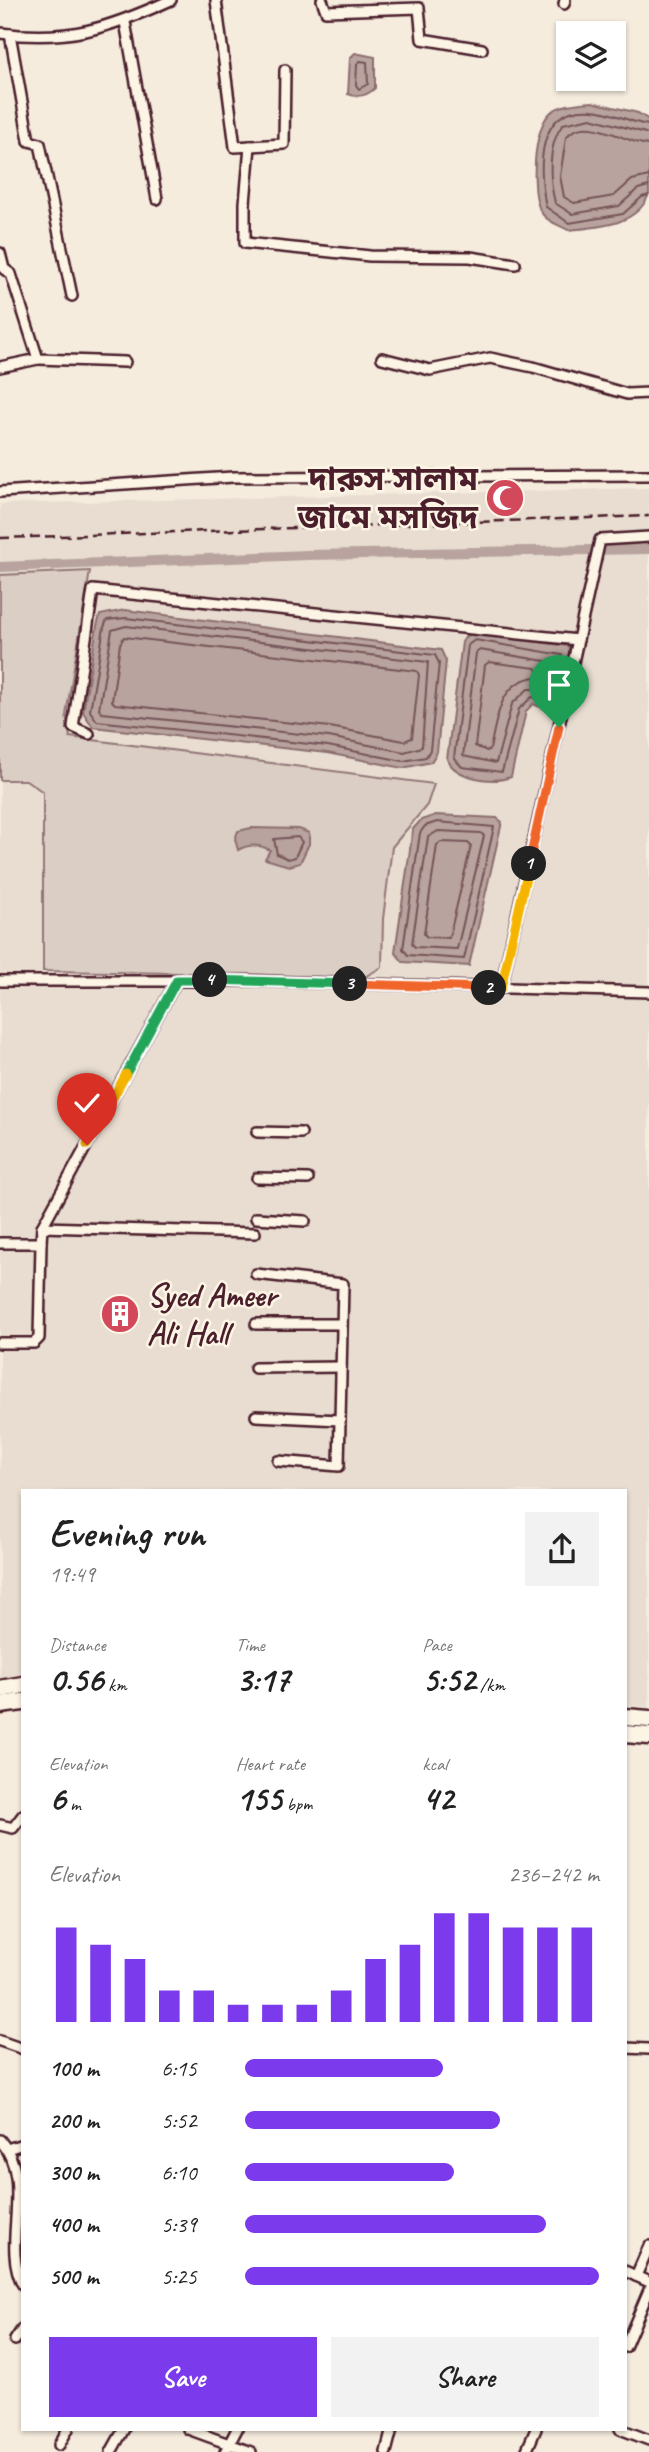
<!DOCTYPE html>
<meta charset="utf-8">
<style>
:root{--surface:#fff;--page:#f2f2f2;--text:#222;--muted:#767676;--accent:#7c3aed}
body{margin:0;font-family:Caveat,"Noto Sans Bengali",sans-serif;background:var(--page);color:var(--text);height:100vh;display:flex;flex-direction:column;font-size:26px;white-space:nowrap}
*{box-sizing:border-box;margin:0}
p{font-size:23px;color:var(--muted)}
.icon{flex:none;width:38px;height:38px;fill:none;stroke:currentColor;stroke-width:2;stroke-linecap:round;stroke-linejoin:round}
.map{position:relative;flex:1;overflow:hidden}
.side{position:absolute;left:21px;top:1489px;width:606px;height:942px;display:flex;flex-direction:column;background:var(--surface);border-radius:0px;box-shadow:0 2px 5px #0004}
.side>*{flex:none}
.buttons{position:absolute;left:556px;top:21px;display:grid;gap:14px}
.buttons a{display:grid;place-items:center;width:70px;height:70px;border-radius:0px;background:var(--surface);box-shadow:0 2px 5px #0004;font-size:35px}
.pin{position:absolute;display:grid;place-items:center;width:60px;height:60px;color:#fff;margin:-72px -30px;border-radius:50% 50% 50% 0;rotate:-45deg;box-shadow:0 0 7px #0007}
.pin .icon{rotate:45deg}
.km{position:absolute;width:35px;height:35px;margin:-18px;border-radius:50%;background:#222;color:#fff;font-size:19px;line-height:35px;text-align:center}
.round{display:grid;place-items:center;flex:none;width:74px;height:74px;border-radius:0px;background:var(--page)}
.head{display:flex;align-items:center;justify-content:space-between;height:119px;padding:0 28px}
h1{font-size:38px;font-weight:700;line-height:52px}
.figures{display:grid;grid-template-columns:repeat(3,1fr);gap:10px;height:119px;padding:7px 28px}
.figures div{display:grid;align-content:center}
.figures b{font-size:35px;font-weight:700}
.figures small{font-size:19px;font-weight:400}
.figures p{font-size:19px}
.chart{height:196px;padding:14px 28px}
.chart p{display:flex;justify-content:space-between}
.chart svg{width:100%;height:126px;margin-top:7px;stroke:var(--accent);stroke-width:6}
.cta{display:flex;gap:14px;margin-top:auto;padding:14px 28px}
.cta a{flex:1;height:80px;border-radius:0px;background:var(--accent);color:#fff;font-size:28px;font-weight:700;line-height:80px;text-align:center}
.cta a+a{background:var(--page);color:var(--text)}
ul{padding:0 28px;list-style:none;font-size:23px}
li{display:grid;grid-template-columns:112px 84px 1fr;align-items:center;height:52px}
li i{height:18px;border-radius:9px;background:var(--accent)}
.map>svg:first-child{display:block}
.built{fill:#e8ddd0}
.green{fill:#dbcec4;stroke:#927678;stroke-width:2}
.water{fill:#b8a39e;stroke:#8c6e70;stroke-width:2}
.lines{fill:none;stroke-linecap:round;stroke-linejoin:round}
.shore{stroke:#765459;stroke-width:2}
.canal{stroke:#b8a39e;stroke-width:10}
.street-casing{stroke:#4a1f2b;stroke-width:14}
.highway-casing{stroke:#4a1f2b;stroke-width:21}
.street{stroke:#fcf5e5;stroke-width:9}
.highway{stroke:#fcf5e5;stroke-width:16}
.rail{stroke:#4a1f2b;stroke-width:2.5;stroke-dasharray:10 5;stroke-linecap:butt}
.split-1-casing{stroke:#fff;stroke-width:14}
.split-2-casing{stroke:#fff;stroke-width:14}
.split-3-casing{stroke:#fff;stroke-width:14}
.split-4-casing{stroke:#fff;stroke-width:14}
.split-5-casing{stroke:#fff;stroke-width:14}
.split-6-casing{stroke:#fff;stroke-width:14}
.split-1{stroke:#f0652b;stroke-width:9}
.split-2{stroke:#f5b400;stroke-width:9}
.split-3{stroke:#f0652b;stroke-width:9}
.split-4{stroke:#22a559;stroke-width:9}
.split-5{stroke:#22a559;stroke-width:9}
.split-6{stroke:#f5b400;stroke-width:9}
.labels{text-anchor:middle;dominant-baseline:central;stroke-width:5;stroke-linejoin:round;paint-order:stroke}
.poi-label{font-size:33px;font-weight:bold;fill:#4a1f2b;stroke:#fcf5e5;text-anchor:end}
</style>
<div class="map">
<svg width="649" height="2452" viewBox="0 0 649 2452">
<rect width="100%" height="100%" fill="#f5ecde"/>
<filter id="ink" filterUnits="userSpaceOnUse"><feTurbulence type="fractalNoise" baseFrequency=".0143" numOctaves="2"/><feDisplacementMap in="SourceGraphic" scale="14" xChannelSelector="R" yChannelSelector="G"/><feConvolveMatrix kernelMatrix="1 2 1 2 8 2 1 2 1" color-interpolation-filters="sRGB"/></filter>
<g filter="url(#ink)">
<!-- built -->
<path class="built" d="M649,488v1219l-24,-2v-214h-602v187l-23,3v-1177z"/>
<!-- green -->
<path class="green" d="M90,571l-24,144 4,22 364,47 -7,21 -35,42 -9,72 -1,48 -23,13 -108,-6 -208,-3v-179l-17,-12h-26v-205z"/>
<!-- water -->
<g class="water">
<path d="M355,53l20,4v31c-8,8 -16,10 -27,6l2,-36z"/>
<path d="M592,102l46,11 11,7v74c-12,32 -51,33 -81,36 -9,-5 -22,-9 -27,-18 -11,-20 -8,-83 9,-99 10,-9 30,-10 42,-11z"/>
<path d="M125,610l316,40 5,11 -9,91 -6,10 -28,6 -76,-15 -234,-26 -10,-15 14,-86 3,-11z"/>
<path d="M474,633l94,13 2,7 -12,56 -8,2 -17,-7 -7,7 -15,66c-19,7 -56,1 -64,-18l15,-117 4,-6z"/>
<path d="M436,815l61,3 5,4 -33,144 -66,-4 -8,-10 18,-123 8,-9z"/>
<path d="M251,828l48,1 10,4v11l-9,19 -11,3 -24,-7 5,-9c-12,-6 -21,-6 -32,0l-3,-11 3,-8z"/>
</g>
<g class="lines">
<!-- shore -->
<g class="shore">
<path d="M360,61l7,1 1,22 -9,5 -3,-4 1,-21z"/>
<path d="M649,125c-19,-2 -37,-14 -57,-15 -56,-5 -54,57 -46,97l23,16 54,-9 19,-17 7,-2"/>
<path d="M649,134l-58,-16 -28,6c-16,21 -14,55 -8,79l17,11 47,-8 19,-17 11,-3"/>
<path d="M649,145c-21,-1 -66,-33 -83,-7l-6,38 4,21 10,6 40,-7 18,-16 17,-4"/>
<path d="M126,618l309,37 4,8 -9,87 -4,7 -23,4 -75,-15 -231,-25 -7,-10 14,-84 3,-7z"/>
<path d="M126,626l302,36 -6,85 -18,5 -75,-15 -227,-24 -3,-4 13,-79z"/>
<path d="M124,637l293,34 2,4 -7,63 -8,3 -74,-14 -215,-23 -3,-3 8,-57z"/>
<path d="M475,640l87,15 -10,46 -20,-4 -13,12 -17,63 -40,-5 -8,-9 14,-113z"/>
<path d="M480,650l71,12 -6,27h-17l-16,15 -16,59 -33,-7 13,-103z"/>
<path d="M489,662l47,6 3,4 -3,5c-37,4 -39,42 -46,72l-3,2 -12,-5 10,-81z"/>
<path d="M437,822l57,5 -30,132 -56,-4 -5,-6 17,-116 5,-7z"/>
<path d="M438,831l43,2 3,3 -27,113 -42,-2 -3,-3 16,-107z"/>
<path d="M298,837l4,5 -7,15 -7,2 -11,-5 -3,-15z"/>
<path d="M441,842l27,1 3,3 -22,92 -22,-1 -3,-3 13,-89z"/>
</g>
<!-- canal -->
<path class="canal" d="M0,567l307,-12 342,-6"/>
<!-- street casing -->
<g class="street-casing">
<g id="street">
<path d="M216,0l19,147 49,-3 1,-74"/>
<path d="M322,0l4,11 93,-3 3,31 60,10"/>
<path d="M564,4l1,-4"/>
<path d="M125,22l32,177"/>
<path d="M0,33c69,9 109,-5 171,-33"/>
<path d="M10,34l19,107 11,3 32,152"/>
<path d="M250,146l-5,57v40l125,13 100,1 45,7"/>
<path d="M0,253l4,16 7,5 27,85 87,3"/>
<path d="M382,358l48,12 60,-12 43,9 94,27 22,-1"/>
<path d="M0,367l38,-8"/>
<path d="M0,492l233,-15 416,-2"/>
<path d="M89,734l-16,-7 20,-137 485,50"/>
<path d="M0,981h258l391,11"/>
<path d="M501,988l99,-448 49,-3"/>
<path d="M257,1132l44,1"/>
<path d="M257,1178l51,1"/>
<path d="M256,1218l49,3"/>
<path d="M42,1227l135,-247"/>
<path d="M0,1243h41l1,-16 213,6"/>
<path d="M256,1274l87,10 -4,182 -61,-5"/>
<path d="M256,1324h86"/>
<path d="M0,1343h34l5,-5 2,-95"/>
<path d="M255,1368l86,-1"/>
<path d="M256,1416l84,4"/>
<path d="M0,1825l13,3 10,-13"/>
<path d="M0,2041l23,8"/>
<path d="M625,2048l24,1"/>
<path d="M0,2140c36,42 0,103 23,145"/>
<path d="M7,2149l16,-5"/>
<path d="M625,2271l24,11"/>
<path d="M636,2276l13,-30"/>
<path d="M15,2340l8,-12"/>
<path d="M625,2347l24,-57"/>
<path d="M188,2429l63,23"/>
<path d="M620,2429l29,11"/>
<path d="M59,2445l9,-16"/>
<path d="M111,2452l13,-23"/>
<path d="M225,2452l12,-23"/>
<path d="M386,2452l6,-23"/>
<path d="M526,2452l10,-23"/>
</g>
</g>
<!-- highway casing -->
<g class="highway-casing">
<g id="highway">
<path d="M0,1689l23,-4"/>
<path d="M0,1705l23,-3"/>
<path d="M625,1717l24,2"/>
<path d="M625,1734l24,2"/>
</g>
</g>
<!-- street -->
<use href="#street" class="street"/>
<!-- highway -->
<use href="#highway" class="highway"/>
<!-- rail -->
<path class="rail" d="M0,538l649,-22"/>
</g>
</g>
<g class="lines" filter="url(#ink)">
<!-- split-1 casing -->
<g class="split-1-casing">
<path id="split-1" d="M529,864l30,-137"/>
</g>
<!-- split-2 casing -->
<g class="split-2-casing">
<path id="split-2" d="M489,988h12l28,-124"/>
</g>
<!-- split-3 casing -->
<g class="split-3-casing">
<path id="split-3" d="M350,984l139,4"/>
</g>
<!-- split-4 casing -->
<g class="split-4-casing">
<path id="split-4" d="M210,980l140,4"/>
</g>
<!-- split-5 casing -->
<g class="split-5-casing">
<path id="split-5" d="M126,1074l51,-94h33"/>
</g>
<!-- split-6 casing -->
<g class="split-6-casing">
<path id="split-6" d="M87,1145l39,-71"/>
</g>
<!-- split-1 -->
<use href="#split-1" class="split-1"/>
<!-- split-2 -->
<use href="#split-2" class="split-2"/>
<!-- split-3 -->
<use href="#split-3" class="split-3"/>
<!-- split-4 -->
<use href="#split-4" class="split-4"/>
<!-- split-5 -->
<use href="#split-5" class="split-5"/>
<!-- split-6 -->
<use href="#split-6" class="split-6"/>
</g>
<!-- icons -->
<defs>
<g id="mosque-disc" transform="scale(2.0125)"><circle r="9.5" fill="#d1495b" stroke="#fcf5e5"/><path d="M3.5-4.9A6 6 0 1 0 3.5 4.9A5 5 0 1 1 3.5-4.9Z" fill="#fff"/></g>
<g id="building-disc" transform="scale(2.0125)"><circle r="9.5" fill="#d1495b" stroke="#fcf5e5"/><path d="M-4-6H4V6H1V3H-1V6H-4ZM-2.5-4.3h1.7v1.8h-1.7ZM.8-4.3h1.7v1.8H.8ZM-2.5-1h1.7V.8h-1.7ZM.8-1h1.7V.8H.8Z" fill="#fff"/></g>
</defs>
<g fill-rule="evenodd">
<use href="#mosque-disc" x="505" y="498"/>
<use href="#building-disc" x="120" y="1314"/>
</g>
<g class="labels">
<!-- poi labels -->
<g class="poi-label">
<text x="478" y="479">দারুস সালাম<tspan x="478" dy="38">জামে মসজিদ</tspan></text>
<text x="147" y="1295" text-anchor="start">Syed Ameer<tspan x="147" dy="38">Ali Hall</tspan></text>
</g>
</g>
</svg>
<div class="buttons">
<a><svg class="icon" aria-label="layers" viewBox="0 0 24 24"><path d="M12 4l9 5-9 5-9-5zM3 14l9 5 9-5"/></svg></a>
</div>
<div class="pin" style="left:559px;top:727px;background:#1e9e55"><svg class="icon" aria-label="arrive" viewBox="0 0 24 24"><path d="M6 21V4h12l-3 4 3 4H6"/></svg></div>
<div class="pin" style="left:87px;top:1145px;background:#d93025"><svg class="icon" aria-label="check" viewBox="0 0 24 24"><path d="M5 12l5 5 9-10"/></svg></div>
<b class="km" style="left:529px;top:864px">1</b>
<b class="km" style="left:489px;top:988px">2</b>
<b class="km" style="left:350px;top:984px">3</b>
<b class="km" style="left:210px;top:980px">4</b>
<section class="side">
<div class="head"><div><h1>Evening run</h1><p>19:49</p></div><a class="round"><svg class="icon" aria-label="share" viewBox="0 0 24 24"><path d="M12 15V3M7 8l5-5 5 5M5 13v7h14v-7"/></svg></a></div>
<div class="figures">
<div><p>Distance</p><b>0.56<small> km</small></b></div>
<div><p>Time</p><b>3:17</b></div>
<div><p>Pace</p><b>5:52<small> /km</small></b></div>
</div>
<div class="figures">
<div><p>Elevation</p><b>6<small> m</small></b></div>
<div><p>Heart rate</p><b>155<small> bpm</small></b></div>
<div><p>kcal</p><b>42</b></div>
</div>
<div class="chart"><p><span>Elevation</span>236–242 m</p>
<svg viewBox="0 0 160 44" preserveAspectRatio="none"><path d="M5 44V11M15 44V17M25 44V22M35 44V33M45 44V33M55 44V38M65 44V38M75 44V38M85 44V33M95 44V22M105 44V17M115 44V6M125 44V6M135 44V11M145 44V11M155 44V11"/></svg>
</div>
<ul>
<li><b>100 m</b>6:15<i style="width:56%"></i></li>
<li><b>200 m</b>5:52<i style="width:72%"></i></li>
<li><b>300 m</b>6:10<i style="width:59%"></i></li>
<li><b>400 m</b>5:39<i style="width:85%"></i></li>
<li><b>500 m</b>5:25<i style="width:100%"></i></li>
</ul>
<div class="cta"><a>Save</a><a>Share</a></div>
</section>
</div>
